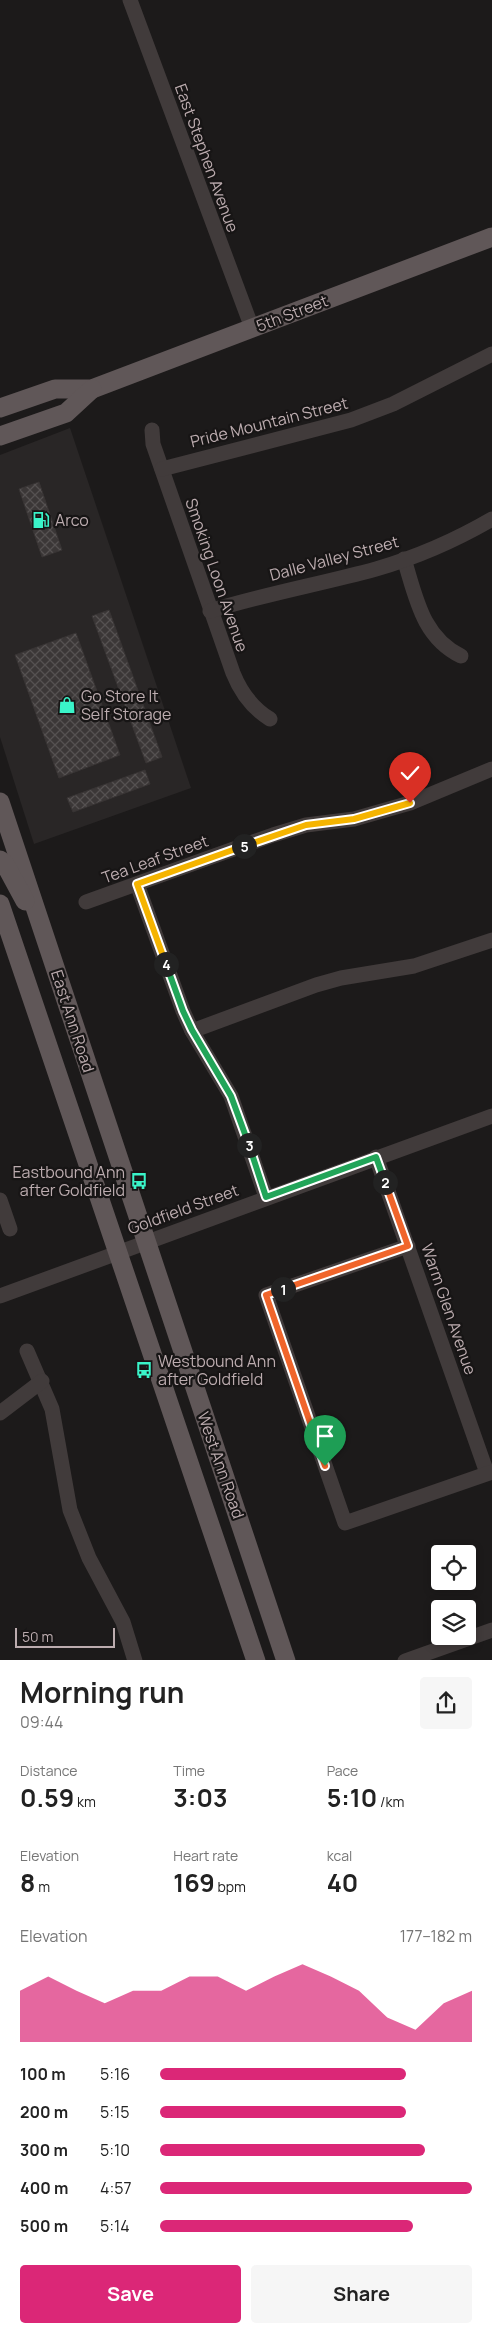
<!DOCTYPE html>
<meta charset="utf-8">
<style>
:root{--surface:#fff;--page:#f6f6f6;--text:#222;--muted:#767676;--accent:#db2777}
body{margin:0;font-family:Manrope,sans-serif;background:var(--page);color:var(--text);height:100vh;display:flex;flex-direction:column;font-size:19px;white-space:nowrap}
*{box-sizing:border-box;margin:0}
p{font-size:16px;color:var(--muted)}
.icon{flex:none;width:28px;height:28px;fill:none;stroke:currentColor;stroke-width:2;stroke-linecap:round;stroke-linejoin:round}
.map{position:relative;height:1660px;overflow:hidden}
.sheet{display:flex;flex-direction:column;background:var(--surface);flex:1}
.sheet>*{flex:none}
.tools{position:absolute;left:431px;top:1545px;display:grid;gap:10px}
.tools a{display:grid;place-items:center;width:45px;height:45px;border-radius:5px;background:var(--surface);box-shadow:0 2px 8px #0003;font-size:25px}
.scale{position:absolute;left:15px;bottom:12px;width:100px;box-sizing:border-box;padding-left:5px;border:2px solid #bcacaf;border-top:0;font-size:14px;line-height:18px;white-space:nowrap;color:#bcacaf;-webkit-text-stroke:4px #171515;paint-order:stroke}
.pin{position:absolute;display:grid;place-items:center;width:42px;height:42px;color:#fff;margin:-51px -21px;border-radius:50% 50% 50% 0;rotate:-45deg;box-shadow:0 0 5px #0007}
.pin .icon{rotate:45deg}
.km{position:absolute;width:25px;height:25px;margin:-12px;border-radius:50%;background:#222;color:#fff;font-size:14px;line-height:25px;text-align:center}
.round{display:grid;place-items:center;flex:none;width:52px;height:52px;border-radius:5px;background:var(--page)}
.headline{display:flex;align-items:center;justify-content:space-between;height:85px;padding:0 20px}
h1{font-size:28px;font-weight:700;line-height:38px}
.figures{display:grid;grid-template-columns:repeat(3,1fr);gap:8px;height:85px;padding:5px 20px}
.figures div{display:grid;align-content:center}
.figures b{font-size:25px;font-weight:700}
.figures small{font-size:14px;font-weight:400}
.figures p{font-size:14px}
.chart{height:140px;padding:10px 20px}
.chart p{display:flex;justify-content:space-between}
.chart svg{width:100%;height:90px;margin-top:5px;fill:var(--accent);opacity:.7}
.cta{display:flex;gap:10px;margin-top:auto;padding:10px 20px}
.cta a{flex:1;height:58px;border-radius:5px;background:var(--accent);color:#fff;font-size:20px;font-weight:700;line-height:58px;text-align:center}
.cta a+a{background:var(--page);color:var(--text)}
ul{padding:0 20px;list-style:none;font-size:16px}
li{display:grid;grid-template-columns:80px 60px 1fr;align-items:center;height:38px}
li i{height:12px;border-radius:6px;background:var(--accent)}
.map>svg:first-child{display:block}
.built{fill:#292626}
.building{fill:url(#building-cross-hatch);stroke:#383434}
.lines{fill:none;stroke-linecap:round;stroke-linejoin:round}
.minor{stroke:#413b3b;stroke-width:15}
.major{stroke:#605758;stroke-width:19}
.split-1-casing{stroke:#fff;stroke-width:10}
.split-2-casing{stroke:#fff;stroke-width:10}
.split-3-casing{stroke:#fff;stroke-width:10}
.split-4-casing{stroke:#fff;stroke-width:10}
.split-5-casing{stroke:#fff;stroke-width:10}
.split-6-casing{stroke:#fff;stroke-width:10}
.split-1{stroke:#f0652b;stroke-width:6}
.split-2{stroke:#f0652b;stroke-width:6}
.split-3{stroke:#22a559;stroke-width:6}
.split-4{stroke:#22a559;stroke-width:6}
.split-5{stroke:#f5b400;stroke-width:6}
.split-6{stroke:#f5b400;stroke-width:6}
.labels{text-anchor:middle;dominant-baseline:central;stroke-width:4.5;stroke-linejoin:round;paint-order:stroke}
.street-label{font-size:16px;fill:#bcacaf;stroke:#171515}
.poi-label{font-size:16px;fill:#bcacaf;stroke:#171515;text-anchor:start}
</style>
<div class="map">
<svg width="492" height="1661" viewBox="0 0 492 1661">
<defs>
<pattern id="building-cross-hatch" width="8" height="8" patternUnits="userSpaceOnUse" patternTransform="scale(1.25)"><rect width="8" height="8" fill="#3b3737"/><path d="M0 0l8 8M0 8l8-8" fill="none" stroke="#555151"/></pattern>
</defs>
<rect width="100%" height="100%" fill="#1c1a1a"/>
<!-- built -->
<path class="built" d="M70,428l121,360 -157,56 -34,-107v-282z"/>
<!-- building -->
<g class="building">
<path d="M39,482l23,68 -20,7 -23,-68z"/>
<path d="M109,610l53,147 -16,6 -54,-147z"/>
<path d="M76,633l44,122 -61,23 -44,-123z"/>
<path d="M145,770l5,14 -77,28 -6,-14z"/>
</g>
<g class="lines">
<!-- minor -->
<g class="minor">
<path d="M130,0l122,328"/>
<path d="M152,430l1,14 80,229c8,20 19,35 37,46"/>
<path d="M162,469l189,-49 42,-16 99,-50"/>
<path d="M404,559c12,38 18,78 57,97"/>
<path d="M210,611c55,-17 111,-27 166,-42 41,-12 80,-29 116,-50"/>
<path d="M137,884l46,127 9,20 39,65 35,101"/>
<path d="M86,902l187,-67 33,-10 48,-6 56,-16 82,-34"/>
<path d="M192,1031l124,-46 25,-7 73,-12 78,-26"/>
<path d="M376,1157l111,316"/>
<path d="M0,1200l10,29"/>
<path d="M408,1246l-142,49 79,228 147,-51"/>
<path d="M0,1296l492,-180"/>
<path d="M27,1351l25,58 18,101 19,48 34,64 12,39"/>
<path d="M0,1413l42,-32"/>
<path d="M405,1661l87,-31"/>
</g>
<!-- major -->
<g class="major">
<path d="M0,408l55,-19h37l400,-152"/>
<path d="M0,436l66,-23 26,-24"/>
<path d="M0,802l286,859"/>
<path d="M0,860l5,4 20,37"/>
<path d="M0,904l256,757"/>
</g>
</g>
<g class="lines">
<!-- split-1 casing -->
<g class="split-1-casing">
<path id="split-1" d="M283,1289l-17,6 59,171"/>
</g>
<!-- split-2 casing -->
<g class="split-2-casing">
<path id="split-2" d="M283,1289l125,-43 -23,-64"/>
</g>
<!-- split-3 casing -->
<g class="split-3-casing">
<path id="split-3" d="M249,1145l17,52 110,-40 9,25"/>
</g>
<!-- split-4 casing -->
<g class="split-4-casing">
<path id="split-4" d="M166,964l17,47 9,19 39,66 18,49"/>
</g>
<!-- split-5 casing -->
<g class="split-5-casing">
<path id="split-5" d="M166,964l-29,-80 107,-38"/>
</g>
<!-- split-6 casing -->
<g class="split-6-casing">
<path id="split-6" d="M244,846l62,-21 48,-6 56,-16"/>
</g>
<!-- split-1 -->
<use href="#split-1" class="split-1"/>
<!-- split-2 -->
<use href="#split-2" class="split-2"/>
<!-- split-3 -->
<use href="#split-3" class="split-3"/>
<!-- split-4 -->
<use href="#split-4" class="split-4"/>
<!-- split-5 -->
<use href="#split-5" class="split-5"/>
<!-- split-6 -->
<use href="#split-6" class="split-6"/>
</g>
<!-- icons -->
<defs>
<g id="fuel-bare" transform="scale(1.35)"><path d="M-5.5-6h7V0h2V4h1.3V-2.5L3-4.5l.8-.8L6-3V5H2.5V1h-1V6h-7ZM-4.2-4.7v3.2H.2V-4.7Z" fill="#3af4c9" stroke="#171515" stroke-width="2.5" paint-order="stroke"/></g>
<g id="shop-bare" transform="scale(1.35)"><path d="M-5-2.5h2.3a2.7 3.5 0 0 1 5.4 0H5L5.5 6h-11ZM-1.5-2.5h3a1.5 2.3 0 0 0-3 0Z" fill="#3af4c9" stroke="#171515" stroke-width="2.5" paint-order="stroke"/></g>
<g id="bus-bare" transform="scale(1.35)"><path d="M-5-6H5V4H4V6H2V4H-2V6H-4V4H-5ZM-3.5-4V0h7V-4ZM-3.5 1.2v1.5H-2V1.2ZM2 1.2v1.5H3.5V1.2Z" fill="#3af4c9" stroke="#171515" stroke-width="2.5" paint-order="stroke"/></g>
</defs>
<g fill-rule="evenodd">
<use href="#fuel-bare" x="41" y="520"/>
<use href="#shop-bare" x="67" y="705"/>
<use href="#bus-bare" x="139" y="1181"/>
<use href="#bus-bare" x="144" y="1370"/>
</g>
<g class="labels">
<!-- street labels -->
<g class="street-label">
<text transform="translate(207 158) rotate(70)">East Stephen Avenue</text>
<text transform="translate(292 313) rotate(-21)">5th Street</text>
<text transform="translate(269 422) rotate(-14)">Pride Mountain Street</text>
<text transform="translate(334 558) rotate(-15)">Dalle Valley Street</text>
<text transform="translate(217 575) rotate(71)">Smoking Loon Avenue</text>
<text transform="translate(155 859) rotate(-20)">Tea Leaf Street</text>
<text transform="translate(73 1021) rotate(72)">East Ann Road</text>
<text transform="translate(183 1209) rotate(-20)">Goldfield Street</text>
<text transform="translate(449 1309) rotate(71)">Warm Glen Avenue</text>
<text transform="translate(221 1465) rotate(71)">West Ann Road</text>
</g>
<!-- poi labels -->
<g class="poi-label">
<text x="55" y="520">Arco</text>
<text x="81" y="696">Go Store It<tspan x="81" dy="18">Self Storage</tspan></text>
<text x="125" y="1172" text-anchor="end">Eastbound Ann<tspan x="125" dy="18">after Goldfield</tspan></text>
<text x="158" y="1361">Westbound Ann<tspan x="158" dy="18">after Goldfield</tspan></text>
</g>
</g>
</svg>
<div class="tools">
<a><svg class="icon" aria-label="locate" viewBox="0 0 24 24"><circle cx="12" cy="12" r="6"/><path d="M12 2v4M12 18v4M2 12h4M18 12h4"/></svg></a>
<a><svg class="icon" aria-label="layers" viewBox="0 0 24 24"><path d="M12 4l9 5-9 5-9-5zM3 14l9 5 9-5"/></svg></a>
</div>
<div class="scale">50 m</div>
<div class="pin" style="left:325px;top:1466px;background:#1e9e55"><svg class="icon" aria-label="arrive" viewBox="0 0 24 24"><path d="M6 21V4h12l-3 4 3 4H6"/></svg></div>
<div class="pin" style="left:410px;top:803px;background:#d93025"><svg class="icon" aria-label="check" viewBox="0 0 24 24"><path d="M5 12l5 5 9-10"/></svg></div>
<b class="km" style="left:283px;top:1289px">1</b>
<b class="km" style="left:385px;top:1182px">2</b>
<b class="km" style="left:249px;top:1145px">3</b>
<b class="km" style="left:166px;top:964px">4</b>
<b class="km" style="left:244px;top:846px">5</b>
</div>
<section class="sheet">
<div class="headline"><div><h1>Morning run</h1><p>09:44</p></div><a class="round"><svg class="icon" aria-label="share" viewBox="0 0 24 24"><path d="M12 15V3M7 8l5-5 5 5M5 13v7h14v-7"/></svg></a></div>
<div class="figures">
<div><p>Distance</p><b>0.59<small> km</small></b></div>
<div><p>Time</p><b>3:03</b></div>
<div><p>Pace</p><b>5:10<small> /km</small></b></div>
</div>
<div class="figures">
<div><p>Elevation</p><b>8<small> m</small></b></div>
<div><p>Heart rate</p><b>169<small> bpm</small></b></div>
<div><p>kcal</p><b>40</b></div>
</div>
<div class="chart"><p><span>Elevation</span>177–182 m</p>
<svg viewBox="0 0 160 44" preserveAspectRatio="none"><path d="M0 44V19L10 12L20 19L30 25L40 19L50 19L60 12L70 12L80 19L90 12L100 6L110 12L120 19L130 32L140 38L150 25L160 19V44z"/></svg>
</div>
<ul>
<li><b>100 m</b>5:16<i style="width:79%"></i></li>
<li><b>200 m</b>5:15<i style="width:79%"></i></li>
<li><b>300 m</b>5:10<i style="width:85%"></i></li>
<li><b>400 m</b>4:57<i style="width:100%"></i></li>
<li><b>500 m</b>5:14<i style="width:81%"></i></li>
</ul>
<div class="cta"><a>Save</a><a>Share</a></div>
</section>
